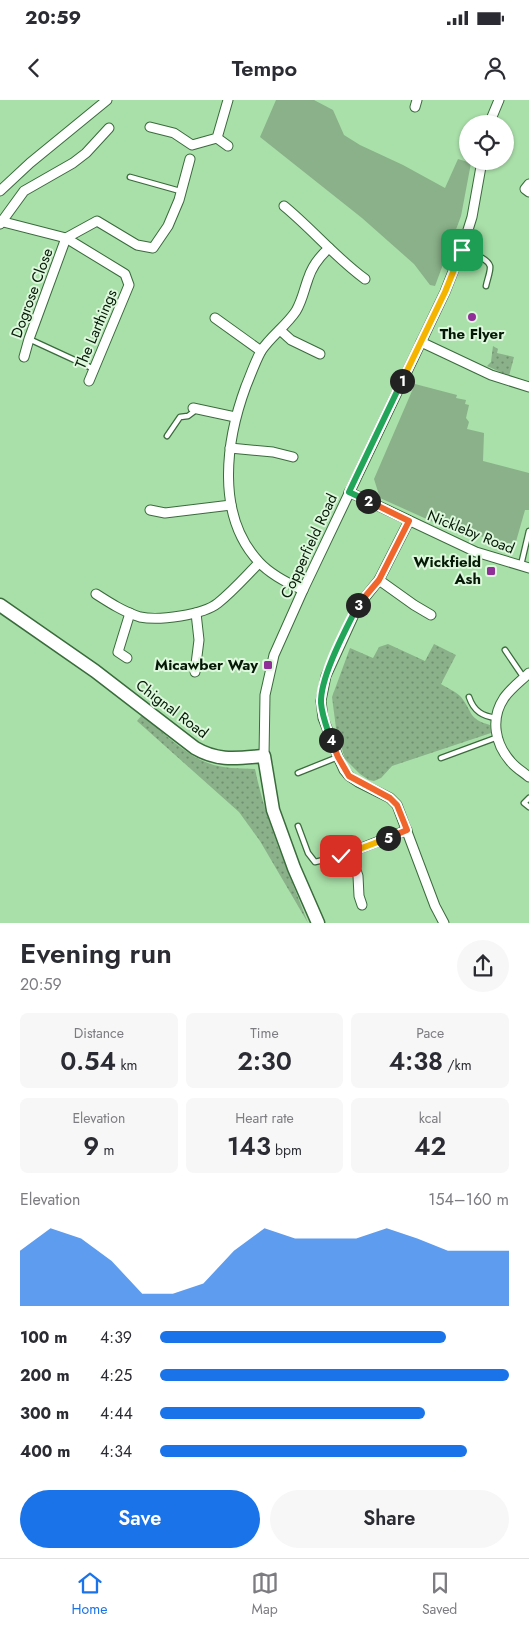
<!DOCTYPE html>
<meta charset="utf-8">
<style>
:root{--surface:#fff;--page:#f7f7f7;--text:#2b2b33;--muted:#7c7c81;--line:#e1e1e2;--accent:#1a73e8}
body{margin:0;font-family:Jost,sans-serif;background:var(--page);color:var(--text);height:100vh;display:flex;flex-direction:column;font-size:19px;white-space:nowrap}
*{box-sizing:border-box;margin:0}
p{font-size:16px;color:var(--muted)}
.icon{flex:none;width:28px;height:28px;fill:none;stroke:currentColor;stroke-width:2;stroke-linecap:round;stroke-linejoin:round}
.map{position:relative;height:823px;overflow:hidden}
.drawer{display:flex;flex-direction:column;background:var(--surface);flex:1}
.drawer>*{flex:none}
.controls{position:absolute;left:459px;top:15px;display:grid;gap:10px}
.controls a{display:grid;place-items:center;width:55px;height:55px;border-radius:50%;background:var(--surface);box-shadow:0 1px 4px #0004;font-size:25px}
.pin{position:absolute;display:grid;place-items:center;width:42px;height:42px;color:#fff;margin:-21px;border-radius:10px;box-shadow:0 2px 8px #0006}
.km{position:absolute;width:25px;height:25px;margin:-12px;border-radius:50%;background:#222;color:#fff;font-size:14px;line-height:25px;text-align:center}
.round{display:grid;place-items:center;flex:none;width:52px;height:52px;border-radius:26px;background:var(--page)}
.head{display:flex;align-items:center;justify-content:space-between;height:85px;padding:0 20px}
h1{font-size:28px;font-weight:600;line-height:38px}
.stats{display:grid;grid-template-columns:repeat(3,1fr);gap:8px;height:85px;padding:5px 20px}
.stats div{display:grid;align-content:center;border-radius:8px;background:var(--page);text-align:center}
.stats b{font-size:25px;font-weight:600}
.stats small{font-size:14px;font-weight:400}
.stats p{font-size:14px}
.chart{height:140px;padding:10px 20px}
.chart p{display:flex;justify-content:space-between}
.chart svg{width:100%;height:90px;margin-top:5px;fill:var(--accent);opacity:.7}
.cta{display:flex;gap:10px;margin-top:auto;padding:10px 20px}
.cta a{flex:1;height:58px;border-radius:30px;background:var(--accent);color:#fff;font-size:20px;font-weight:600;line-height:58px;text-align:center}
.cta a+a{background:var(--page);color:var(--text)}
ul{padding:0 20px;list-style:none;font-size:16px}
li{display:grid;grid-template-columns:80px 60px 1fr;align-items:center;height:38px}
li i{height:12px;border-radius:6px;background:var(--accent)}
.status{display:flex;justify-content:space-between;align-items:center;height:35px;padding:0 25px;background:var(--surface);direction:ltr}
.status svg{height:14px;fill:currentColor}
header{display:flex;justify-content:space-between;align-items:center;height:65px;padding:0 20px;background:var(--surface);font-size:22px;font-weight:600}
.dock{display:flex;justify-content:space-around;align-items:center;height:70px;border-top:1px solid var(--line);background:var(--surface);font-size:14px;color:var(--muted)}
.dock a{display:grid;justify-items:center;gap:2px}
.dock .selected{color:var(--accent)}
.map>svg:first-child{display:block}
.grass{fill:url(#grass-dots)}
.park{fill:#8ab189}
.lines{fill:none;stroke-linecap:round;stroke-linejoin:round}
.lane-casing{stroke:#396b3b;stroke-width:7}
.street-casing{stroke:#396b3b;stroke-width:11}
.secondary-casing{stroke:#396b3b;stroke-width:15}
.lane{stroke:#fff;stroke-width:4.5}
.street{stroke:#fff;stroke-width:9}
.secondary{stroke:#fff;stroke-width:12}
.split-1-casing{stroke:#fff;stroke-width:10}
.split-2-casing{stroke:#fff;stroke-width:10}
.split-3-casing{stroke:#fff;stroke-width:10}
.split-4-casing{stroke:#fff;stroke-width:10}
.split-5-casing{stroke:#fff;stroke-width:10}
.split-6-casing{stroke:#fff;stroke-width:10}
.split-1{stroke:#f5b400;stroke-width:6}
.split-2{stroke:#22a559;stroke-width:6}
.split-3{stroke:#f0652b;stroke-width:6}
.split-4{stroke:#22a559;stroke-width:6}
.split-5{stroke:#f0652b;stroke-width:6}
.split-6{stroke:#f5b400;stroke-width:6}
.poi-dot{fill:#902f98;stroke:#ddf8dc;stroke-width:2}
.labels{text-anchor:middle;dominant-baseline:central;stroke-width:4;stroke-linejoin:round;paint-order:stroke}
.street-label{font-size:15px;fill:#051906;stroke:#ddf8dc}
.poi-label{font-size:15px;font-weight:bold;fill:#051906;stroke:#ddf8dc;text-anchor:end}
</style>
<div class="status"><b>20:59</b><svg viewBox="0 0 49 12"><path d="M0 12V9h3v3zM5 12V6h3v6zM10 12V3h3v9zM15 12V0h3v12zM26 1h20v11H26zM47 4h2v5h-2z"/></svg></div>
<header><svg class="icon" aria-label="back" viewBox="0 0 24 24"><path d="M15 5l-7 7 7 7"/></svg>Tempo<svg class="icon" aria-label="person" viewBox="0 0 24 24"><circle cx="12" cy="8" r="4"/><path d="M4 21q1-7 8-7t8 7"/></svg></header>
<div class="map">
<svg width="529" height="823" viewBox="0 0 529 823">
<defs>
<pattern id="grass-dots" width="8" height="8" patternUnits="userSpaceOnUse" patternTransform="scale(1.25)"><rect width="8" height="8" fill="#8ab189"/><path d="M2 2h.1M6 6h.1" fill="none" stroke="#6f8f6e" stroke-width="1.8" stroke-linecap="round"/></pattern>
</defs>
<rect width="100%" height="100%" fill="#a9dfa9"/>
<!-- grass -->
<g class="grass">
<path d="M493,246l5,3 -1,4 17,4 -5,19 -22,-10 4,-4z"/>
<path d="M388,544l37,17 9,-17 22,11 -15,29c6,4 16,8 20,13 12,15 7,22 29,28l1,8 -99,33 -11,12 -7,3 -5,-1 -9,-6 -15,-15 -9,-31 -4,-31 18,-49 23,10 6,-11z"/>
<path d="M142,615c19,15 43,40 66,48 15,6 31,5 47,6 11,54 34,103 53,154l-48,-82 -21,-29 -102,-91z"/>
</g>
<!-- park -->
<g class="park">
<path d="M276,0h38l19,10 11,25 16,10 43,20 42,23 13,-29 13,4 -10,53 -26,70 -5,-1 -16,-21 -52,-46 -102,-81z"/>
<path d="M415,284l42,11 -1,3 10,2 -1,4 4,1 -3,13 3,4 -2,7 17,4 -1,28 46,12v37h-4l-10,35 -51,-13 -2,3 -82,-37 -6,-19z"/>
</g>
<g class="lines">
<!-- lane casing -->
<g class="lane-casing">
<g id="lane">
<path d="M130,77l50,14"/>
<path d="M462,149c7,4 25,8 28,17 1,5 -3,14 -4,20"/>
<path d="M29,239l65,30"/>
<path d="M167,336l13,-19 8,-1 8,-6"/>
<path d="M521,465l8,-34"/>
<path d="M505,550l19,28"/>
<path d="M469,597c5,15 14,19 27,21"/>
<path d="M441,658l57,-21"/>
<path d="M298,673l40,-16"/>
<path d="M529,698l-5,5 5,4"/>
<path d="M298,726l10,27 7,9 26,-6"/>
</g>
</g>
<!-- street casing -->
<g class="street-casing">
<g id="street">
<path d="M415,7l2,-7"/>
<path d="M489,24l10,-24"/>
<path d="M150,27l24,6 18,12 25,-7 11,-38"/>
<path d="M217,38l11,8"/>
<path d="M529,84l-4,5 4,3"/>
<path d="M0,91l30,-28 77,-63"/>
<path d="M284,106c28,23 52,52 81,73"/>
<path d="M0,121l66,17 59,36 4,11 -40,96"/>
<path d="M0,124l24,-33 49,-28 13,-10 23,-25"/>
<path d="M215,218l46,33"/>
<path d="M280,230l11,10 29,14"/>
<path d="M421,242l70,33 38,12"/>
<path d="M24,257l5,-18 37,-101 31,-17 40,24 16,3 15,-22 11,-26 11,-41"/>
<path d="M193,308l42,9"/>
<path d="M230,348l43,4 20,5"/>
<path d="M349,392l127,60 53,16"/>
<path d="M150,410l15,3 66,-8"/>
<path d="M409,421l-30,59 -21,26 -32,70 -5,25 2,17 15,39 6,13 5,6 9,6 32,16 7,7 38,101 9,17"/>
<path d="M379,480l35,25 17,10"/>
<path d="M303,490c-16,-7 -32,-15 -44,-28 -44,-47 -33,-122 -13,-176 5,-12 9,-24 15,-35 10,-15 25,-25 35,-40 6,-10 8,-21 12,-32 4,-13 11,-22 21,-31"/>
<path d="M96,494c14,9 28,18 44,23 19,4 63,-2 78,-14 15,-12 28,-27 41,-40"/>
<path d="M127,558l-9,-6 12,-39"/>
<path d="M195,572l4,-32 -3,-27"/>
<path d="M529,573c-8,8 -18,15 -25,25 -14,21 -9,46 7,64 5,6 12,10 18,15"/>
<path d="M264,656l1,-61 9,-40 29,-65 142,-298 17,-43 10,-32 10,-56"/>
<path d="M350,753l8,23 1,20 3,9"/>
<path d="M341,756l66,-26"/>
</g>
</g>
<!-- secondary casing -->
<g class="secondary-casing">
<path id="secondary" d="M0,505l95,66 100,77c24,14 43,10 69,8l9,54 21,58 24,55"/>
</g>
<!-- lane -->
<use href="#lane" class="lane"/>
<!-- street -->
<use href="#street" class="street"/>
<!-- secondary -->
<use href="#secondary" class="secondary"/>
</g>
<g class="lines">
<!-- split-1 casing -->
<g class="split-1-casing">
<path id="split-1" d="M402,281l43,-89 17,-42"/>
</g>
<!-- split-2 casing -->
<g class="split-2-casing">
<path id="split-2" d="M368,401l-19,-9 53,-111"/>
</g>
<!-- split-3 casing -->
<g class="split-3-casing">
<path id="split-3" d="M358,505l21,-25 30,-59 -41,-20"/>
</g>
<!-- split-4 casing -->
<g class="split-4-casing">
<path id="split-4" d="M331,640c-4,-12 -9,-24 -10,-37 -1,-26 25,-74 37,-98"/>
</g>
<!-- split-5 casing -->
<g class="split-5-casing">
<path id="split-5" d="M331,640l7,17 11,19 41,22 7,7 10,25 -19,8"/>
</g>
<!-- split-6 casing -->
<g class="split-6-casing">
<path id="split-6" d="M341,756l47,-18"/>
</g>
<!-- split-1 -->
<use href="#split-1" class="split-1"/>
<!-- split-2 -->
<use href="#split-2" class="split-2"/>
<!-- split-3 -->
<use href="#split-3" class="split-3"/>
<!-- split-4 -->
<use href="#split-4" class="split-4"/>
<!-- split-5 -->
<use href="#split-5" class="split-5"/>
<!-- split-6 -->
<use href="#split-6" class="split-6"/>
</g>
<!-- markers -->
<g class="poi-dot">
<circle cx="472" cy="217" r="5"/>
<rect x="486" y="466" width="10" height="10" rx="2.5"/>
<rect x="263" y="560" width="10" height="10" rx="2.5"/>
</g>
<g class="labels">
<!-- street labels -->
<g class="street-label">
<text transform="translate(32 193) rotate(-70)">Dogrose Close</text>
<text transform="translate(96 229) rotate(-67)">The Larthings</text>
<text transform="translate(471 432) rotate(22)">Nickleby Road</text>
<text transform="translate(309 446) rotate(-65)">Copperfield Road</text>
<text transform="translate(172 609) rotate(37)">Chignal Road</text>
</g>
<!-- poi labels -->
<g class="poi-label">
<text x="472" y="234" text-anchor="middle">The Flyer</text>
<text x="481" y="462">Wickfield<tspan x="481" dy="17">Ash</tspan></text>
<text x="258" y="565">Micawber Way</text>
</g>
</g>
</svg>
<div class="controls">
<a><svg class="icon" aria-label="locate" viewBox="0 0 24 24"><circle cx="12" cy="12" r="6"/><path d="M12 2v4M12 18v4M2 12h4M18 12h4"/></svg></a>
</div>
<div class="pin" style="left:462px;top:150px;background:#1e9e55"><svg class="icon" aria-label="arrive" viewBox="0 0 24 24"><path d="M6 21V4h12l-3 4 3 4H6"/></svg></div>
<div class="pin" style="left:341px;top:756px;background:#d93025"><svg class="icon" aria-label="check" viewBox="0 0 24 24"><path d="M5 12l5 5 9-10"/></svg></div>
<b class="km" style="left:402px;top:281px">1</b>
<b class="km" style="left:368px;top:401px">2</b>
<b class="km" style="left:358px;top:505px">3</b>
<b class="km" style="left:331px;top:640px">4</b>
<b class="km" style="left:388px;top:738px">5</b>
</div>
<section class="drawer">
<div class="head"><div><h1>Evening run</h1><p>20:59</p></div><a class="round"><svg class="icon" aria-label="share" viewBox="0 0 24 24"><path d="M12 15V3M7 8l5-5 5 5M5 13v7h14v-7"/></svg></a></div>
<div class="stats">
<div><p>Distance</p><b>0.54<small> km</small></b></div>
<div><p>Time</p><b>2:30</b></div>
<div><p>Pace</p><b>4:38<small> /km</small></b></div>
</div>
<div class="stats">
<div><p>Elevation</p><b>9<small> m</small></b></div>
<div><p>Heart rate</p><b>143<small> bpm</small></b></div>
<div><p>kcal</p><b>42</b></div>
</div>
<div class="chart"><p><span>Elevation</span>154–160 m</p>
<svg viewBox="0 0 160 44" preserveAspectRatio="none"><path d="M0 44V17L10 6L20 11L30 22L40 38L50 38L60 33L70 17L80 6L90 11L100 11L110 11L120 6L130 11L140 17L150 17L160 17V44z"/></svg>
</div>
<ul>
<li><b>100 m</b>4:39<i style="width:82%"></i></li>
<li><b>200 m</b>4:25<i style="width:100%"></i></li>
<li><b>300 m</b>4:44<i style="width:76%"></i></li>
<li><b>400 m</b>4:34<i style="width:88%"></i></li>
</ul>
<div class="cta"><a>Save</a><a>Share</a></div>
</section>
<nav class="dock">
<a class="selected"><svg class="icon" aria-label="home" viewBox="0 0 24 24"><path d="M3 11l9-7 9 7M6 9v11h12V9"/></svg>Home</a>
<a><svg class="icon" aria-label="map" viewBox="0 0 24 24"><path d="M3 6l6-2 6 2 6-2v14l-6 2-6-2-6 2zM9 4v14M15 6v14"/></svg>Map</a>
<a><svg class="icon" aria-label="saved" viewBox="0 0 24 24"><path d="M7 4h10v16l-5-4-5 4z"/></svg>Saved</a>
</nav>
